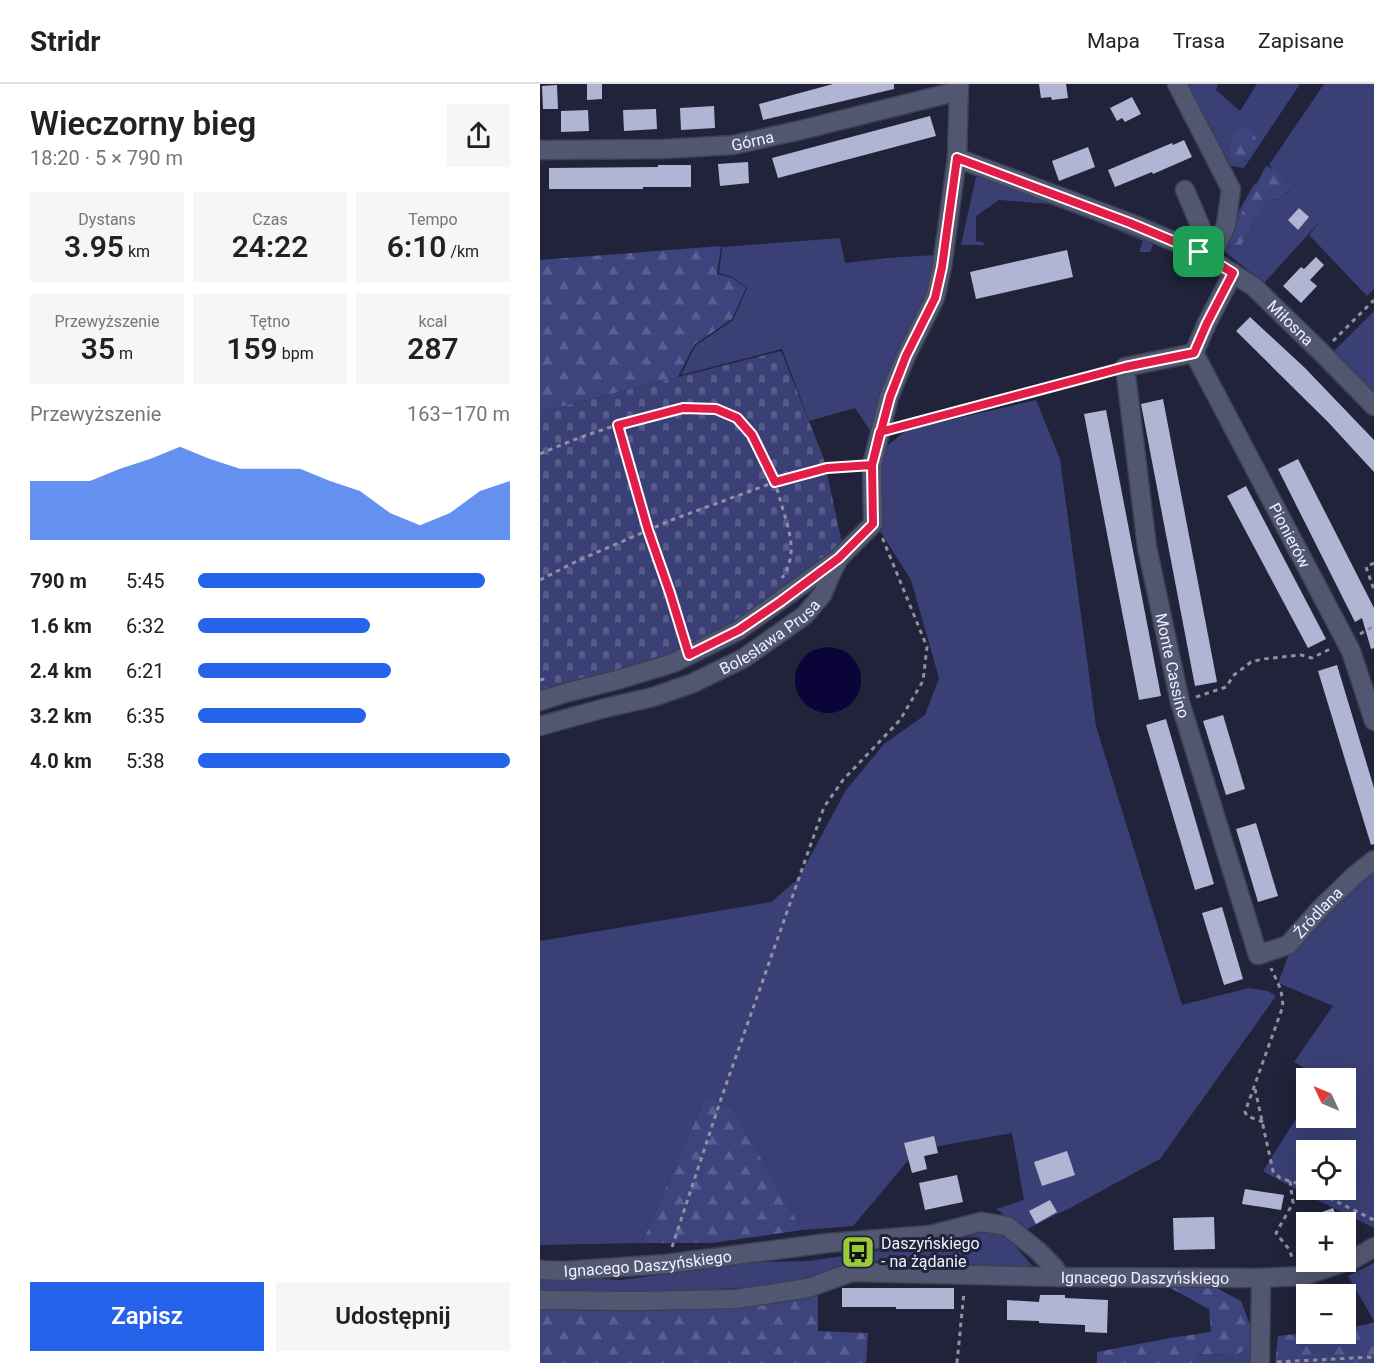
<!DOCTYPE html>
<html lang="pl">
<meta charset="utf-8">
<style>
:root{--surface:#fff;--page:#f6f6f6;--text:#222;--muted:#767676;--line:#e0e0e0;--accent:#2563eb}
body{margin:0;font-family:Roboto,sans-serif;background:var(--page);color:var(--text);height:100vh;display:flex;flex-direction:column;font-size:22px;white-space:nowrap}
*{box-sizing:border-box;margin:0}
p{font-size:20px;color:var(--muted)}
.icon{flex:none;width:33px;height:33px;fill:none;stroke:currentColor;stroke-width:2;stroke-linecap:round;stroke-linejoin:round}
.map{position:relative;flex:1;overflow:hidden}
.side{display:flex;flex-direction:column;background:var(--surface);width:540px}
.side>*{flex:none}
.needle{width:39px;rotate:314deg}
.fabs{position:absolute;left:756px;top:984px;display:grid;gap:12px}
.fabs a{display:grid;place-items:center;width:60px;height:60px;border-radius:0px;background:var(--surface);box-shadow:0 6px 24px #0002;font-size:30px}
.pin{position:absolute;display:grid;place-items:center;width:51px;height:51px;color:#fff;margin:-26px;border-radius:12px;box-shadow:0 3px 9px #0006}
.round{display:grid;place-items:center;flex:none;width:63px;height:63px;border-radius:0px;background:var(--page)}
.head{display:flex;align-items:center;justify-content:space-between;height:102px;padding:0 30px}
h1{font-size:33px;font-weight:600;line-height:45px}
.stats{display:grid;grid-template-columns:repeat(3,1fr);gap:9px;height:102px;padding:6px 30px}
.stats div{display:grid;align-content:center;border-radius:0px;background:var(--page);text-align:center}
.stats b{font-size:30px;font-weight:600}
.stats small{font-size:16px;font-weight:400}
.stats p{font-size:16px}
.chart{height:168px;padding:12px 30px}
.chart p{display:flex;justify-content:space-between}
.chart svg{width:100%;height:108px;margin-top:6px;fill:var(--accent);opacity:.7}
.cta{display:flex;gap:12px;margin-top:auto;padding:12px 30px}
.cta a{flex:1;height:69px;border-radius:0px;background:var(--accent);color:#fff;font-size:24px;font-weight:600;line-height:69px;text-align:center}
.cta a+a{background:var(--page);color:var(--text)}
ul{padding:0 30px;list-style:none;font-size:20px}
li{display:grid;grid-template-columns:96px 72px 1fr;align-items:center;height:45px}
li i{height:15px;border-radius:8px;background:var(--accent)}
header{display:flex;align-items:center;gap:36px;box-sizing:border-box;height:84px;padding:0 30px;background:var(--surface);border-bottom:2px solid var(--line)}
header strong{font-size:28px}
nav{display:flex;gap:33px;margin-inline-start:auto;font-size:21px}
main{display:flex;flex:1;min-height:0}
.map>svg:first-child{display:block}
.green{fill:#3a3f75;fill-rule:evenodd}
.forest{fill:url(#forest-firs)}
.cemetery{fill:url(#cemetery-stones)}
.water{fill:#0a0338}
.building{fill:#afb5d2}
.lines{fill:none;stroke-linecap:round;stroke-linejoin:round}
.minor-casing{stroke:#3d4054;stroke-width:21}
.path{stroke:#8f91a3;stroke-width:3;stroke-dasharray:4.5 4.5;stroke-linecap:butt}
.minor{stroke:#525771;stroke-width:18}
.route-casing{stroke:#fff;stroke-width:12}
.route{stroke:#e11d48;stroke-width:8}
.labels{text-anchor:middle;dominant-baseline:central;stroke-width:6;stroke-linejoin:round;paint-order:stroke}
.street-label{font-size:16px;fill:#eef0fd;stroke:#202339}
.poi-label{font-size:16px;fill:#eef0fd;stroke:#202339;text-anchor:start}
</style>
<header>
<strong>Stridr</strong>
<nav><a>Mapa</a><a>Trasa</a><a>Zapisane</a></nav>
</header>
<main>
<section class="side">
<div class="head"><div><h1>Wieczorny bieg</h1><p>18:20 · 5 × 790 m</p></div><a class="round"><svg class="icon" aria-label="share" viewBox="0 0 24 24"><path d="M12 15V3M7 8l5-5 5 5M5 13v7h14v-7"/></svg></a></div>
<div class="stats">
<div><p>Dystans</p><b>3.95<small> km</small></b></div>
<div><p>Czas</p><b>24:22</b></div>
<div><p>Tempo</p><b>6:10<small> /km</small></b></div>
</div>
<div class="stats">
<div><p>Przewyższenie</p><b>35<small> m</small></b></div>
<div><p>Tętno</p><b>159<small> bpm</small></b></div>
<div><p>kcal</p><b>287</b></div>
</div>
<div class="chart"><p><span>Przewyższenie</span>163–170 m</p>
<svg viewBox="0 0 160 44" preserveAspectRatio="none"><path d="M0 44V20L10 20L20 20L30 15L40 11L50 6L60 11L70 15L80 15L90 15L100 20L110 24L120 33L130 38L140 33L150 24L160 20V44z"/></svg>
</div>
<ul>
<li><b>790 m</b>5:45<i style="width:92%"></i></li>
<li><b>1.6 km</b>6:32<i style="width:55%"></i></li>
<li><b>2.4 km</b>6:21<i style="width:62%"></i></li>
<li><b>3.2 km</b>6:35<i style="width:54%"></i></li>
<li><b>4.0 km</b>5:38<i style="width:100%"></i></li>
</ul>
<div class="cta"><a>Zapisz</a><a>Udostępnij</a></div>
</section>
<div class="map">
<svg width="834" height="1279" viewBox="0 0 834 1279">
<defs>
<pattern id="forest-firs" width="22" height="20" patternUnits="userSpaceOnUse" patternTransform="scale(1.5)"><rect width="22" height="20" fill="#3d437d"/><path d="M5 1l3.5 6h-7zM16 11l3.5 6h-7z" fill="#595e90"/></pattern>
<pattern id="cemetery-stones" width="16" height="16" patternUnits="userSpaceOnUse" patternTransform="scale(1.5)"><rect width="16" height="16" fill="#3a3f75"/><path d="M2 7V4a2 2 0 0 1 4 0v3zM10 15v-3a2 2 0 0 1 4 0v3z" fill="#575b8a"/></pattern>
</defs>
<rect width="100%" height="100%" fill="#202339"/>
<!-- green -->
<g class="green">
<path d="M647,0h31l-2,6 24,21 17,-27h43l-56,84 -13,-2z"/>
<path d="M784,0h50v205l-7,7 -58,-61 15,-18 -60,66 -40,-32c0,-18 21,-50 30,-67h3l-29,55 4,8 9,-1 26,-46 12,-1 11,-9 -21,-25z"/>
<path d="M438,91l173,65 2,6 -3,6h-11l4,-11 -43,-18 -51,-19 -50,-4 -23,16v25l7,1 1,3h-23l15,-68z"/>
<path d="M300,154l5,25 42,-5 48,-3 -4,33 -60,144 -16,-24 -46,13 -27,-72 -101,26 14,-29 38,-26 14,-32 -15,-11 -13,-4 3,-26z"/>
<path d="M834,227v92l-44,-48z"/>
<path d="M496,316l24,59 36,267 86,279 67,-17 19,3 8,5 -116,163 -90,49 -45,22 -29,-21 28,-9 -12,-67 -95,17 -64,76 -51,4 -70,-122 -26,-12 -64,147 -102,2v-304l231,-39 27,-23 48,-89 38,-46 41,-29 14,-37 -28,-98 -31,-49 -1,-62 9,-24 19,-15z"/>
<path d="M834,780v364l-75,-37 -36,-20 43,-68v15h40v-40h-24l-28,-16 39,-56 -55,-23 13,-34zM766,1066h40v40h-40z"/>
<path d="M452,1146l20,12 21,25 -162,-6 -58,14 -29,10 -159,10 -85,-2v-17l81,4 138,-18 50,-1 153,-23z"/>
<path d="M834,1179v58l-26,-45z"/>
<path d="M717,1260l-2,19h-58v-9l38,1z"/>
</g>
<!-- forest -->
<g class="forest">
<path d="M702,43l10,3 5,11c-4,11 -8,16 -18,22l-8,-4c-4,-16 0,-22 11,-32z"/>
<path d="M726,82l7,3 17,20 -11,10 -12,1 -26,46 -9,1 -4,-8z"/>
<path d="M181,162l-4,28 15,4 14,10 -14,31 -38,26 -16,32 -138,35v-152z"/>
<path d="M166,1012l26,12 70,122 -90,13h-70z"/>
<path d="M625,1201l50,2 26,14 16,43 -22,11 -37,-1 -1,9h-100v-11l73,-14 41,-6 -2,-23z"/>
<path d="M278,1211v36l50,2 -2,30h-326v-58l158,3z"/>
<path d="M834,1239v40h-99l3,-27 28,-3 40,1v-6z"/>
</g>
<!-- cemetery -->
<path class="cemetery" d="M241,267l43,108 18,84 -63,50 -47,33 -35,18 -34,12 -123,41v-285z"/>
<!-- water -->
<circle class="water" cx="288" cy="596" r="33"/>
<!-- building -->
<g class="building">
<path d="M47,0h15v15l-15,1z"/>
<path d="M293,0h61v5l-131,31 -4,-16z"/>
<path d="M499,0h27l2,14 -16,2 -1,-3 -10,1z"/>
<path d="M17,1l1,24h-15l-1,-23z"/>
<path d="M592,13l9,17 -16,8 -3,-4 -5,3 -7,-13z"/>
<path d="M174,22l1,22 -34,2 -1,-22z"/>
<path d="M116,25l1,20 -33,2 -1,-21z"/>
<path d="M48,26l1,21 -28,1v-21z"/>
<path d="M390,32l6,20 -158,42 -6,-20z"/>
<path d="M644,56l8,17 -39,17 -1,-2 -37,15 -7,-17 64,-27 1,2z"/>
<path d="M548,63l7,20 -36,14 -7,-20z"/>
<path d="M208,78l1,21 -29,3 -2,-22z"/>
<path d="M118,81h33v22h-48v2h-94v-21l109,-1z"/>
<path d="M759,124l10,9 -11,13 -10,-10z"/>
<path d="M527,166l6,27 -97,22 -6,-27z"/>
<path d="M776,173l8,8 -14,15 7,6 -16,17 -18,-17 18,-19 3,2z"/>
<path d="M710,233l55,51 69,72v32l-46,-50 -92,-91z"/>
<path d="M623,315l54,283 -22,4 -54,-282z"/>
<path d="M566,326l55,286 -22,4 -55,-286z"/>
<path d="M758,375l76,149v40l-3,1 -9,-31 -7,4 -77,-153z"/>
<path d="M706,402l80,153 -18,9 -81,-152z"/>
<path d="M797,581l37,123v56l-3,1 -53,-174z"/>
<path d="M683,631l22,74 -19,6 -23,-74z"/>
<path d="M626,635l48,165 -19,6 -49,-165z"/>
<path d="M716,739l22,73 -20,6 -22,-73z"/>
<path d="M682,823l21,72 -19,6 -22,-72z"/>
<path d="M394,1052l4,17 -14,3 3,13 -15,4 -8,-30z"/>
<path d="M527,1067l8,24 -33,11 -8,-24z"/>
<path d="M417,1091l6,27 -38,8 -6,-27z"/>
<path d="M705,1105l39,6 -3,15 -39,-6z"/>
<path d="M510,1116l7,12 -21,12 -7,-13z"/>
<path d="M793,1124l6,14h-41v-1z"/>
<path d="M674,1133l1,32 -41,1 -1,-32z"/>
<path d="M302,1204h112v21h-58v-2h-54z"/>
<path d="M500,1211h25v3l43,2 -1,33 -22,-1v-7l-46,-2v-2l-32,-1v-20l32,2z"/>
</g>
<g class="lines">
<!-- minor casing -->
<g class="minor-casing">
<g id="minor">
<path d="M637,0l54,105 -5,36 -8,18 -7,8 -12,1"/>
<path id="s1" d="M0,66l124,-1 69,-4 68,-15 157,-39"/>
<path id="s2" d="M417,74l173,65 69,29 55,35 67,65 53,54"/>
<path d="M645,106l26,61"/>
<path id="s3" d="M693,189l-26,50 -13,30 -69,14 22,180 33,155 78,253 30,-10 32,-36 35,-34 19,-15"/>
<path id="s4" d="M654,269l157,298 23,70"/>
<path d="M0,617l25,-8 52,-13 56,-17 66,-33 96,-69"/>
<path id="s5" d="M0,642l65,-18 48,-11 40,-14 51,-25 61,-43 17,-20 9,-21 8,-16 34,-34 -1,-59 17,-68 17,-41 29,-58 7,-31 15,-109 2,-74"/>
<path id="s6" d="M0,1186l23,1 103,-7 162,-21 102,-8 51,-13 26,4 30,24 17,17 6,10 201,1 42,-2 51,-17 20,-12"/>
<path d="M0,1216l96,1 100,-2 72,-11 44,-16 208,5"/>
<path d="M720,1279l1,-85"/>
</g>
</g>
<!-- path -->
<g class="path">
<path d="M793,257l41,-41"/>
<path d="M78,341l30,105 22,63 14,48"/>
<path d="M360,343l211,-56"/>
<path d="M0,370c38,-17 77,-30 117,-40 9,-2 18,-6 27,-6 16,-2 40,1 53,10 18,14 37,59 43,81 7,27 20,53 2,79"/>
<path d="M834,479l-8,4 8,23"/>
<path d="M0,496l37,-19 97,-42 101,-37 52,-13 29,-3"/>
<path d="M820,550l14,-8"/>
<path d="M0,596l8,-2"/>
<path d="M656,613l30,-10 8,-12 17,-13 12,-3 38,-4 11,3 18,-9"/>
<path d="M715,1005l18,82 7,7 26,8"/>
<path d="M723,1038l-16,-6 -2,-4 38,-106 -2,-16 -10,-22"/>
<path d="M750,1097l3,22 -17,30 12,15 5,11"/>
<path d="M773,1106l61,30"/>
<path d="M132,1163l49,-148 103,-292 19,-27 57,-60 23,-39 4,-34 -45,-110"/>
<path d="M737,1278l97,-5"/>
<path d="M417,1279l7,-71"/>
</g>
<!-- minor -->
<use href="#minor" class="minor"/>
</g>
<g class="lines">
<!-- route casing -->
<g class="route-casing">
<path id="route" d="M659,168l34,21 -26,50 -13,30 -69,14 -245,65 -8,33 -45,3 -52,14 -23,-47 -15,-17 -21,-9 -33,-1 -65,17 30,105 22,63 19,62 50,-25 41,-28 59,-44 34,-34 -1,-59 18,-68 16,-41 29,-58 7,-31 15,-109 173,65 69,29"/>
</g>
<!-- route -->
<use href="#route" class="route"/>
</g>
<!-- icons -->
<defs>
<g id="bus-square" transform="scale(1.725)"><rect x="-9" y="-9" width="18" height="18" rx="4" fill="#98cb37" stroke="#202339"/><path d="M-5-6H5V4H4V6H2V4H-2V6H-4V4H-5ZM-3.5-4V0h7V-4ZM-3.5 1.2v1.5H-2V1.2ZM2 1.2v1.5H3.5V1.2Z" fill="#111"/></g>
</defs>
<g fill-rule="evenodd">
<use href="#bus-square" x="318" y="1168"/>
</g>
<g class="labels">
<!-- street labels -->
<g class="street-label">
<text stroke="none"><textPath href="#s1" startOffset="213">Górna</textPath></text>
<text stroke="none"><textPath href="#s2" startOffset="376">Miłosna</textPath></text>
<text stroke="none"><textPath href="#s4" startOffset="206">Pionierów</textPath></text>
<text stroke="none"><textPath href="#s5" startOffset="249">Bolesława Prusa</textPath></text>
<text stroke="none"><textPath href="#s3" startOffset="462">Monte Cassino</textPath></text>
<text stroke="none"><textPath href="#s3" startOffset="840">Źródlana</textPath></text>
<text stroke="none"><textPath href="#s6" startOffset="108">Ignacego Daszyńskiego</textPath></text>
<text stroke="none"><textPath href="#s6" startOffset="630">Ignacego Daszyńskiego</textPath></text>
</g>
<!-- poi labels -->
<g class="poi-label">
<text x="341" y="1159">Daszyńskiego<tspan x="341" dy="18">- na żądanie</tspan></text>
</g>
</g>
</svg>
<div class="fabs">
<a><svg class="needle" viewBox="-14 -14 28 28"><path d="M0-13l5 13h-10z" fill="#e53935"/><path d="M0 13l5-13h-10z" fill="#767676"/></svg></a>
<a><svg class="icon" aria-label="locate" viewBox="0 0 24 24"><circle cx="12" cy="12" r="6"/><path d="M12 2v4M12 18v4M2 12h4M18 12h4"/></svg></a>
<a>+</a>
<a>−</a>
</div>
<div class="pin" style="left:659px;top:168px;background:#1e9e55"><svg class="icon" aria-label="arrive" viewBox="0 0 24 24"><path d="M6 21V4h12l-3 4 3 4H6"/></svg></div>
</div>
</main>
